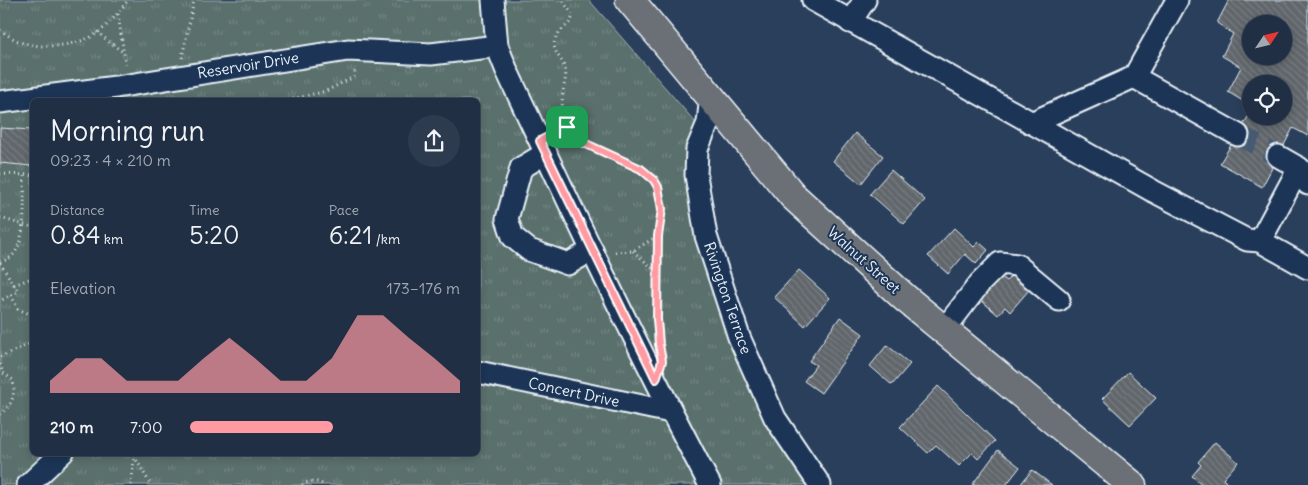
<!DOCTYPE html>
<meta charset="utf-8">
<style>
:root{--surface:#202f44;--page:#2d3b4f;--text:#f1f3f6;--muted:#a2a9b2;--line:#3d4a5d;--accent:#ff9aa2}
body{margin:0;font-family:Delius,sans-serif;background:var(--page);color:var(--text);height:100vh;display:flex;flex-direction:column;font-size:19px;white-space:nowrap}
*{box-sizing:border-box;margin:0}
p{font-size:16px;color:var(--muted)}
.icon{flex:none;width:28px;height:28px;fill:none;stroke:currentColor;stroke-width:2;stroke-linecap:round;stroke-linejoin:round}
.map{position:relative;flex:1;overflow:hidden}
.side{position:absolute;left:30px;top:98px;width:450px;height:358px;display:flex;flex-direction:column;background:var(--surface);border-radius:8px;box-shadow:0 2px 8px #0003,0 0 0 1px var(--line)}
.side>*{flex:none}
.needle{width:32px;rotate:55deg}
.tools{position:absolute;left:1242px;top:15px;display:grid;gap:10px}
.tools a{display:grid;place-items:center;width:50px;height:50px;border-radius:50%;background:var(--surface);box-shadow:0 2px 8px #0003,0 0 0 1px var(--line);font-size:25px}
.pin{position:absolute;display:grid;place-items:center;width:42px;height:42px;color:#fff;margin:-21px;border-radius:10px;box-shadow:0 2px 8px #0006}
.round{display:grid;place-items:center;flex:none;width:52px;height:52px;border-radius:26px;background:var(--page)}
.headline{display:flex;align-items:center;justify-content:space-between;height:85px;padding:0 20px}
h1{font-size:28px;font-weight:600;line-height:38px}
.metrics{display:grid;grid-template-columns:repeat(3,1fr);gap:8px;height:85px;padding:5px 20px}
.metrics div{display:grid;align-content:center}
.metrics b{font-size:25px;font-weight:600}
.metrics small{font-size:14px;font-weight:400}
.metrics p{font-size:14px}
.chart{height:140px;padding:10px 20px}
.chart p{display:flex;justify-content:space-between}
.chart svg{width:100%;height:90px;margin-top:5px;fill:var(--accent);opacity:.7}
ul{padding:0 20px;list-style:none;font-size:16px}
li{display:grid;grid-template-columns:80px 60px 1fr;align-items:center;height:38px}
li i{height:12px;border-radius:6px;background:var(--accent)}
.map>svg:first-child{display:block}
.park{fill:url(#park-tufts);stroke:#a1b0b2;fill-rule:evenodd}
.building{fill:url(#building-back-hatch);stroke:#e8f1f8;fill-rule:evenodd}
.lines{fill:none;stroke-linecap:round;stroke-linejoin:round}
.minor-tunnel{stroke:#465a73;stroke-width:21;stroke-dasharray:21 11;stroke-linecap:butt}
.minor-casing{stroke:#e8f1f8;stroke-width:25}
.major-casing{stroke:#e8f1f8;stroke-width:31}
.path{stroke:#e8f1f8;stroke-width:3;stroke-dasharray:1 4;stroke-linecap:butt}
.minor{stroke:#1d3557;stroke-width:21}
.major{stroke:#6a7074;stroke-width:28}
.route-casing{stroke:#fff;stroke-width:10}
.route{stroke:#ff9aa2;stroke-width:6}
.labels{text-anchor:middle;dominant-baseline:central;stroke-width:4;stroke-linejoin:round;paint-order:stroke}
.street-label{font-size:15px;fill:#e8f1f8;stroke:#1d3557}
</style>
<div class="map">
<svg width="1308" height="485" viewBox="0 0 1308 485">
<defs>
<pattern id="park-tufts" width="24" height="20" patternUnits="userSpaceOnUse" patternTransform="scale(1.25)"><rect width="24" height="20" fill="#5a706c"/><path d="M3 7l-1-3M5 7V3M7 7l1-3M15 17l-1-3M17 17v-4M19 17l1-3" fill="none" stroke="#728582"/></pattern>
<pattern id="building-back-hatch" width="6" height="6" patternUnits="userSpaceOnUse" patternTransform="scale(1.25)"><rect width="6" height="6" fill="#60666b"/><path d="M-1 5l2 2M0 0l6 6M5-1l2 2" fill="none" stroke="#777c81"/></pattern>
</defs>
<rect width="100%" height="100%" fill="#2a3f5b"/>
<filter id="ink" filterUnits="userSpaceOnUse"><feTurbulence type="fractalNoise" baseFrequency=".02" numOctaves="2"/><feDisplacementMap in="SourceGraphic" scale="10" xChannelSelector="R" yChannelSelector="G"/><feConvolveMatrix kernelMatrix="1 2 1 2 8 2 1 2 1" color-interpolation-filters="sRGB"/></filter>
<g filter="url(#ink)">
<!-- park -->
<path class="park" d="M0,0h589l107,123 -8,34 21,116 103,212h-812zM32,100h446v352h-446z"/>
<!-- building -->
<g class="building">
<path d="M1229,0h79v136l-15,-8 -31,59 -42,-24 31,-51v4h33v-32h-33v22l-23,-14 13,-25 -19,-11 11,-22 -16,-11zM1251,24h33v32h-33z"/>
<path d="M0,128l32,2v36l-32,-3z"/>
<path d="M855,133l28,23 -22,28 -28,-23z"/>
<path d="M891,170l34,30 -21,24 -34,-30z"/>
<path d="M954,228l20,19 5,-5 9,8 -12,14 -11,-10 -17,20 -20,-18z"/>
<path d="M799,270l31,28 -25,28 -31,-29z"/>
<path d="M994,271l12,10 6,-6 17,15 -19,22 -5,-5 -7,8 -24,-21z"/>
<path d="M840,317l23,17 -42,59 -17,-12 12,-16 -7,-4z"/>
<path d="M887,345l23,19 -18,21 -22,-19z"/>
<path d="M1128,372l28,26 -26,27 -28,-26z"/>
<path d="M938,386l57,55 -17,18 -6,-6 -13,13 -23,-21 -8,8 -28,-26z"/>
<path d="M1215,442l23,20 -15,17 6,6h-26l-11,-9 9,-11 -3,-3z"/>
<path d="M998,450l22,17 -14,18h-34z"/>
<path d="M1032,470l20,15h-32z"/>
</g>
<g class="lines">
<!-- minor-tunnel -->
<path class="minor-tunnel" d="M1238,135l40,21"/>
<!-- minor casing -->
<g class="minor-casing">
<g id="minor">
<path d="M493,0l4,46 10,25c65,139 131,279 203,414"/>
<path d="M813,0l340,191 94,49 13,1"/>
<path d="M850,22l15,-22"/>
<path d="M1134,77l104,58"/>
<path d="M711,96l-3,27 -11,26 -1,26 10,61 33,101 36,81 45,67"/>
<path d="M0,102l116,-15 232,-37 83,4 66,-8"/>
<path d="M1031,123l103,-46 43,-77"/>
<path d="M546,153l-25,15 -14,51 6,18 16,13 39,14 24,-14"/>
<path d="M1278,156l21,12 9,16"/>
<path d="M1299,168l-39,73 48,27"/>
<path d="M944,330l36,-47 20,-20 17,2 42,35"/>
<path d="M478,372l193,40"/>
<path d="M28,485l35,-33"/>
</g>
</g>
<!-- major casing -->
<g class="major-casing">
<path id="major" d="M630,0l163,196 112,102 227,187"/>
</g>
<!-- path -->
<g class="path">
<path d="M118,14l8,53"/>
<path d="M0,30c7,5 16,11 24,13 21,6 49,3 69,-7 14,-8 25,-23 35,-36"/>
<path d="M97,32l27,21"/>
<path d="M182,58l12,-58"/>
<path d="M288,100l38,-9 28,-14 1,-7"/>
<path d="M567,127c20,24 50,26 75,43 9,6 16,13 18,24 3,14 -1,27 -2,42 -2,33 -3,70 0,103"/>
<path d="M556,133l11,-6c-4,-12 -6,-22 -4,-35 1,-8 4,-15 2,-23 -2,-10 -14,-18 -10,-29 3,-11 16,-14 18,-25l-11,-15"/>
<path d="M0,174l32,1"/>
<path d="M0,218l32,9"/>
<path d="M633,251l24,21"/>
<path d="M615,252l18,-1 24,-15"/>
<path d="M0,262c5,-2 10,-3 13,-7 14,-16 11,-60 11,-80"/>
<path d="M0,263l18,28 -18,10"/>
<path d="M14,285l18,-7"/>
<path d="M11,295l7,14 14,6"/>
<path d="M0,357l32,-14"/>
<path d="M0,364l3,9 10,7c2,15 0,25 -13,34"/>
<path d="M134,456l17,29"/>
<path d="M131,485l4,-33"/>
<path d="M302,485c6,-4 15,-5 22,0"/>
</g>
<!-- minor -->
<use href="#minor" class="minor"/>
<!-- major -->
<use href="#major" class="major"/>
</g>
</g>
<g class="lines" filter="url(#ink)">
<!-- route casing -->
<g class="route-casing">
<path id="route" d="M567,127l17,16 57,26 13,11 4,7 4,22 -4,27 -1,83 2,25 3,17 -6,18 -116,-238z"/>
</g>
<!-- route -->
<use href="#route" class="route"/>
</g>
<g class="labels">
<!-- street labels -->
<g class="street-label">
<text transform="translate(248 65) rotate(-9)">Reservoir Drive</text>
<text transform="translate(864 260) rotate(42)">Walnut Street</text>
<text transform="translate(728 298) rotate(71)">Rivington Terrace</text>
<text transform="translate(574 392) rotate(12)">Concert Drive</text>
</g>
</g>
</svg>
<div class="tools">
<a><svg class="needle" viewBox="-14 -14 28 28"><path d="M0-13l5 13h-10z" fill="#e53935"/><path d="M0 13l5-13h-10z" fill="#a2a9b2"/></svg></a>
<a><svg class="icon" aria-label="locate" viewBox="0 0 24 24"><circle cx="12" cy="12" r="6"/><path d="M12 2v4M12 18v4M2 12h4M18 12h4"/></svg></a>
</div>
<div class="pin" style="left:567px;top:127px;background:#1e9e55"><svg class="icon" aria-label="arrive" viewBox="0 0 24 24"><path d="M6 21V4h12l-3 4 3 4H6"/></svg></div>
<section class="side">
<div class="headline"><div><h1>Morning run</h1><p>09:23 · 4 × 210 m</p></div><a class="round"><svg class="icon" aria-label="share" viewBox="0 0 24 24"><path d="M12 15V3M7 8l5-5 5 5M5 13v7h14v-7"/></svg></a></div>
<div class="metrics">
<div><p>Distance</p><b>0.84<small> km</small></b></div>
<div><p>Time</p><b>5:20</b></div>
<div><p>Pace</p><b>6:21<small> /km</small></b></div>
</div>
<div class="chart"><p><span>Elevation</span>173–176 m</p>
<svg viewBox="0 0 160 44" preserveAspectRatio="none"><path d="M0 44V38L10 27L20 27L30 38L40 38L50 38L60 27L70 17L80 27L90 38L100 38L110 27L120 6L130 6L140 17L150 27L160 38V44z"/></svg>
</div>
<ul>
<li><b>210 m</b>7:00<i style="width:53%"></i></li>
</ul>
</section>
</div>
